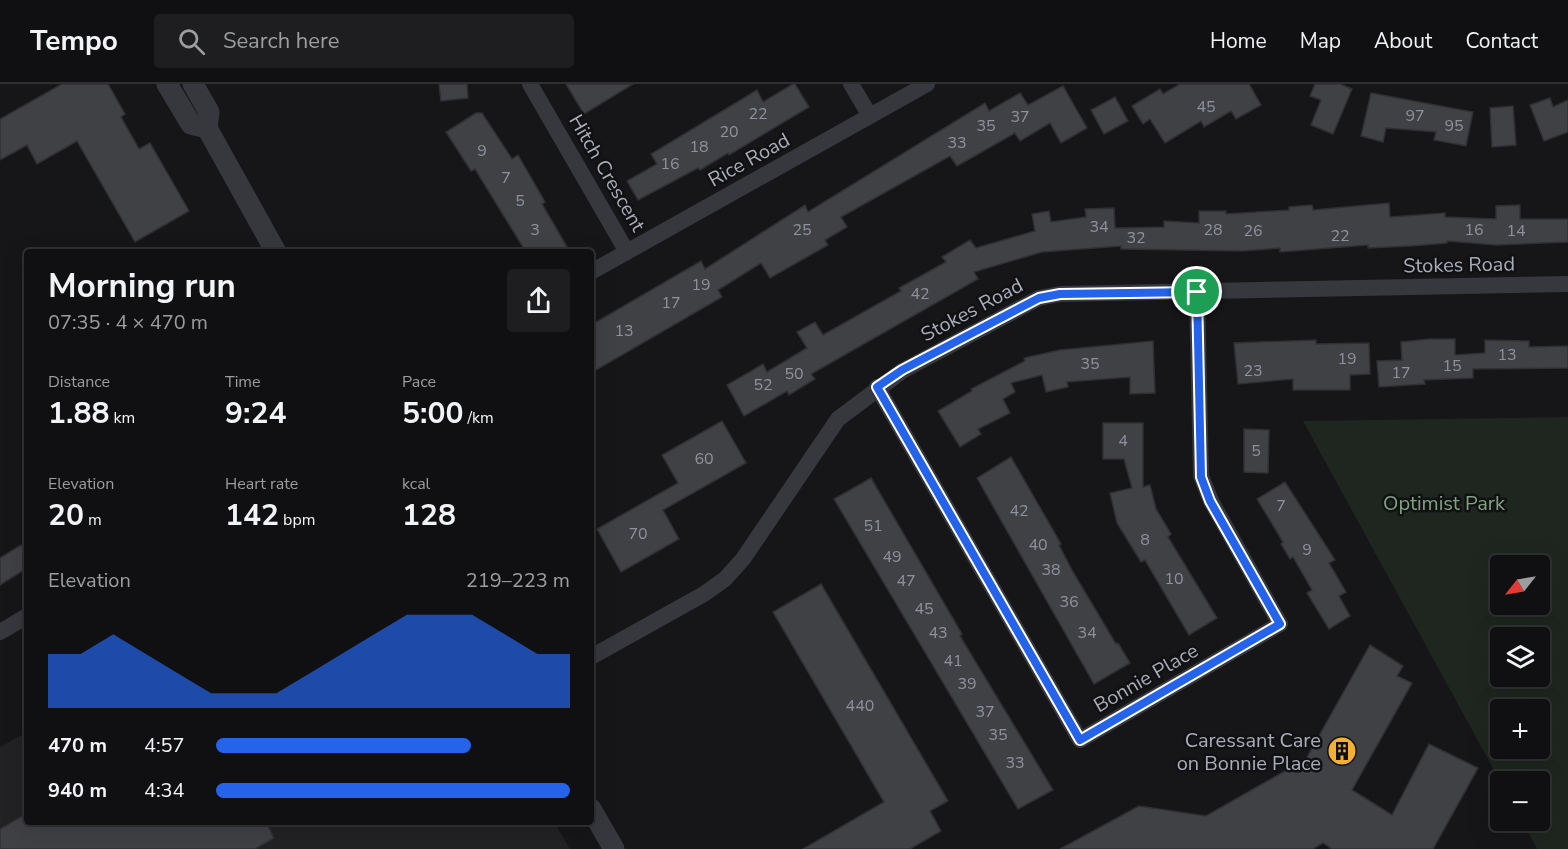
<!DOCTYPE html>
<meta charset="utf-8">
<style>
:root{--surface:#101012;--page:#1e1e20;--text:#f1f3f6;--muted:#9c9d9f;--line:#303032;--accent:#2563eb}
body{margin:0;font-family:"Nunito Sans",sans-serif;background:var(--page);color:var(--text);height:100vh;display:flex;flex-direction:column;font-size:22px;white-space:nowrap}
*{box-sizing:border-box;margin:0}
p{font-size:20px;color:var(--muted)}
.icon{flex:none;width:33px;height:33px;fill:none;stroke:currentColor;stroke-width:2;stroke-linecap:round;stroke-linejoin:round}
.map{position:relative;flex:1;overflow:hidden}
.panel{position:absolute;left:24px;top:165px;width:570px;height:576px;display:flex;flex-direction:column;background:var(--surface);border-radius:6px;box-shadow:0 6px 24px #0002,0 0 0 2px var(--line)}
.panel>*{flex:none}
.needle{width:39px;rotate:239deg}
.tools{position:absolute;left:1490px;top:471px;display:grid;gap:12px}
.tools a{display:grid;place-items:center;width:60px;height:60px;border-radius:6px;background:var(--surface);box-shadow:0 6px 24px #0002,0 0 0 2px var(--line);font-size:30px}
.pin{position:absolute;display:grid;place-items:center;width:51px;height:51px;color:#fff;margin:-26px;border:3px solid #fff;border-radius:50%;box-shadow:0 2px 6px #0007}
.round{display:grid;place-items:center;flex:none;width:63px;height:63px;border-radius:6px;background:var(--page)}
.overview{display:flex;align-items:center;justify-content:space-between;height:102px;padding:0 24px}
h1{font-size:33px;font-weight:700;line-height:45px}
.metrics{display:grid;grid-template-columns:repeat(3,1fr);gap:9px;height:102px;padding:6px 24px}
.metrics div{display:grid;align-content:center}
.metrics b{font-size:30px;font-weight:700}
.metrics small{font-size:16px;font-weight:400}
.metrics p{font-size:16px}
.chart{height:168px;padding:12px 24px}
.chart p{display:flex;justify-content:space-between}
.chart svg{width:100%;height:108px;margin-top:6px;fill:var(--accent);opacity:.7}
ul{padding:0 24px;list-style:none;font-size:20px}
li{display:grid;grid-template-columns:96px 72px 1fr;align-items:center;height:45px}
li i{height:15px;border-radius:8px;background:var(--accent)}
header{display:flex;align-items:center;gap:36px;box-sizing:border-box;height:84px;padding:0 30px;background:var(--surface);border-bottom:2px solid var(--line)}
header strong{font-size:28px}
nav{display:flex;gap:33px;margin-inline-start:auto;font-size:21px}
.search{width:420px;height:54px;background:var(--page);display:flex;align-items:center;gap:15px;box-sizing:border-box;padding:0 21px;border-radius:6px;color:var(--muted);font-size:22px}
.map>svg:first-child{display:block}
.built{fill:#222225}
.green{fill:#1e261f;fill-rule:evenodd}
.building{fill:#404145;stroke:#303034;stroke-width:1.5}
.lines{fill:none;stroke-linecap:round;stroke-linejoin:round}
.minor{stroke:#37383d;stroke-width:16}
.tertiary{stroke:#37383d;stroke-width:21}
.route-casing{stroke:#fff;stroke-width:12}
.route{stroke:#2563eb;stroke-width:8}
.labels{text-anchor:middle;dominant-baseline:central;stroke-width:5;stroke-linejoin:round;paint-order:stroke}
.number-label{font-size:16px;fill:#8e929b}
.street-label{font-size:20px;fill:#a8adb8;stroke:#111113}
.park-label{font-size:20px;fill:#7fa381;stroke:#111113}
.poi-label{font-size:20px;fill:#a8adb8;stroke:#111113;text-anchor:end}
</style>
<header>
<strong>Tempo</strong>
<div class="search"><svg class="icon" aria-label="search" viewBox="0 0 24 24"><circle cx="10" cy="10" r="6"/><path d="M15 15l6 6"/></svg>Search here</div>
<nav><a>Home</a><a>Map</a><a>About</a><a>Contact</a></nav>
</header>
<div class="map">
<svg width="1568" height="765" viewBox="0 0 1568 765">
<rect width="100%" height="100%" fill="#161618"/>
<!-- built -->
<path class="built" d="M27,648v90h527l16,27h-570v-102z"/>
<!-- green -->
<path class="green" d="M1568,333v432h-31l-15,-28 17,-1v-38l-39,-1 -197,-360zM1500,482h39v38h-39zM1500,554h39v38h-39zM1500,626h39v38h-39z"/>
<!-- building -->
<g class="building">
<path d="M62,0h46l17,30 -4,3 18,32 11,-6 39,68 -54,31 -58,-101 -40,23 -10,-19 -27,15v-41z"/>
<path d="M439,0h28l1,14 -27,3z"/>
<path d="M566,0h67l-49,30z"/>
<path d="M793,0h2l14,23 -80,48 -1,-2 -28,17 -2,-2 -60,32 -11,-19 30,-17 -6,-10 106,-64 6,12z"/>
<path d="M1180,0h69l12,21 -25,14 -5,-8 -27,16 -3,-6 -36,22 -15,-24 -7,5 -11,-18 28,-17 3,5z"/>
<path d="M1315,0h25l12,5 -19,45 -22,-9 10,-25 -11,-4z"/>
<path d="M1063,2l24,42 -26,15 -11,-20 -30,18 -5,-8 -58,33 -7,-10 -109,61 6,10 -22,13 3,5 -58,33 -9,-15 -43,27 4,7 -131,76v-48l110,-64 4,8 100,-64 3,7 177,-109 4,8 31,-18 8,12z"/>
<path d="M1371,9l102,19 -7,34 -32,-6 2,-8 -50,-4 -3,14 -22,-6z"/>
<path d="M1115,13l13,24 -24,13 -13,-24z"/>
<path d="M1550,14l3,9 15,-7v32l-24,9 -14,-36z"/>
<path d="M1513,22l3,39 -24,2 -2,-39z"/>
<path d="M476,29h6l30,46 6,-4 27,47 -3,2 28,48h-44l-51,-83 -4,2 -25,-39z"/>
<path d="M1389,119l1,14 55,-4v4l51,2v-13l24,-1v14h48v23l-71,3 -50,-4v2l-37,3 -42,2v-3l-88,7v-4l-38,3 -121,-2v-3l-79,6 -68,20 4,7 -167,95 4,5 -26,16 -2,-4 -43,25 -17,-31 36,-21 4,8 40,-24 -10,-16 18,-10 8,13 78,-44 -2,-3 47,-26 -4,-5 28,-17 6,8 59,-17 -3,-17 17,-3 2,11 35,-5 -1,-8 29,-1 1,20 49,-1v-6l35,2v-12h27v3l63,-4v-3l23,-2 1,5z"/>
<path d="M1430,255h25v16l30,-2v-13l44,1v6l39,-1v22l-95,1v9l-49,2 1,4 -46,3 -2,-26 25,-1 -1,-18z"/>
<path d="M1316,256v4l53,-1 1,31 -20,1v15h-57v-11l-55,5 -4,-41z"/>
<path d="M1153,257l2,52 -25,1v-17l-63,5 1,5 -22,5 -4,-17 -31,8 4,9 -12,7 7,14 -32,16 3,5 -21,13 -22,-36 34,-20 -1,-2 54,-28 -1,-3 36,-8z"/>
<path d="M722,337l24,42 -83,47 16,29 -58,33 -24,-43 81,-46 -16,-28z"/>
<path d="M1103,339h40v64l7,-2 6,24 15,25 -3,3 49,81 -28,17 -44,-75 -4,2 -24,-39 -7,-30 22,-5 -8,-29h-21z"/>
<path d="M1244,345l25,1 -1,43 -24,-1z"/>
<path d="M1011,373l50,87 -2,1 14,27 43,72 2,-1 12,20 -36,21 -117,-206z"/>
<path d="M871,394l91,156 -2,2 93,154 -35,19 -184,-310z"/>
<path d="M1285,398l50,78 -6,3 17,29 -7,4 11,20 -21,13 -22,-36 5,-3 -19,-33 -3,2 -9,-15 2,-2 -26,-43z"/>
<path d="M21,461l6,10v13l-27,17v-27z"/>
<path d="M821,500l127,217 -18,10 11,20 -31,18h-107l81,-47 -111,-190z"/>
<path d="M1370,561l33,21 -6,10 15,7 -60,107 40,25 37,-71 49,24 -45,81h-101l-9,-6 -10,6h-253l79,-43 67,10 100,-57z"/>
<path d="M27,729v9h239l8,16 -19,11h-255v-20z"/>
</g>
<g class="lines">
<!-- minor -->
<g class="minor">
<path d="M530,0l97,168"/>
<path d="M851,0l19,32"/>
<path d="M591,188l336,-188"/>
<path d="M877,303l203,353 200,-116 -69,-123 -10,-25 -4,-184"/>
<path d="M0,548l27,-16"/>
<path d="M591,573l113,-63 21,-15 18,-20 95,-140 64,-48 137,-73 21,-4 508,-10"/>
</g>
<!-- tertiary -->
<g class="tertiary">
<path d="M167,0l24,40 16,4"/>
<path d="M193,0l16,28 -2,16 69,124"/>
<path d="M591,725l23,40"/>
</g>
</g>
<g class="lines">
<!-- route casing -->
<g class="route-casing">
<path id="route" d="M1197,208l4,185 9,24 70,123 -200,116 -203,-353 25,-17 137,-72 21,-4z"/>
</g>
<!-- route -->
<use href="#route" class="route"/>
</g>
<!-- icons -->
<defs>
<g id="building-disc" transform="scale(1.5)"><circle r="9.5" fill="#f2b134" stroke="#111113"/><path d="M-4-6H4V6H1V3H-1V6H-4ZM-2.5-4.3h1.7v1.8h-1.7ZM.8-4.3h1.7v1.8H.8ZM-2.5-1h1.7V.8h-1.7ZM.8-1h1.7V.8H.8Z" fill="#111"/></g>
</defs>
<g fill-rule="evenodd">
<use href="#building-disc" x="1342" y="667"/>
</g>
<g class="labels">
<!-- number labels -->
<g class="number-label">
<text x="1206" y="23">45</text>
<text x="758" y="30">22</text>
<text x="1415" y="32">97</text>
<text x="1020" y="33">37</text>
<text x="986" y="42">35</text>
<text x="1454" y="42">95</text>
<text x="729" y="48">20</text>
<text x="957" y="59">33</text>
<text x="699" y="63">18</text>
<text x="482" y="67">9</text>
<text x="670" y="80">16</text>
<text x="506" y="94">7</text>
<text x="520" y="117">5</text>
<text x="1099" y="143">34</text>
<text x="535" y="146">3</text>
<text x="802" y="146">25</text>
<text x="1213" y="146">28</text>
<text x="1474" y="146">16</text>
<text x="1253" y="147">26</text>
<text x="1516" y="147">14</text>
<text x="1340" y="152">22</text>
<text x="1136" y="154">32</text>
<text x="701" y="201">19</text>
<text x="920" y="210">42</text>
<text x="671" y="219">17</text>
<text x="624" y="247">13</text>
<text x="1507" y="271">13</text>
<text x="1347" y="275">19</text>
<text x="1090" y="280">35</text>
<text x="1452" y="282">15</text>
<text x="1253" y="287">23</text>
<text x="1401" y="289">17</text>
<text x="794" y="290">50</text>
<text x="763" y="301">52</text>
<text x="1123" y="357">4</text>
<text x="1256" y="367">5</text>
<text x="704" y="375">60</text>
<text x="1281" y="422">7</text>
<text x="1019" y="427">42</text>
<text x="873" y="442">51</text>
<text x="638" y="450">70</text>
<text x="1145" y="456">8</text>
<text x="1038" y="461">40</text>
<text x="1307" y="466">9</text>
<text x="892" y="473">49</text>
<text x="1051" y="486">38</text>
<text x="1174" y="495">10</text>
<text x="906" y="497">47</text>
<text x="1069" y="518">36</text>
<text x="924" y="525">45</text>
<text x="938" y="549">43</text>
<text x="1087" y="549">34</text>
<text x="953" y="577">41</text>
<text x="967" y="600">39</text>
<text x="860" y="622">440</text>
<text x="985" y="628">37</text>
<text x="998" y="651">35</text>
<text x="1015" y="679">33</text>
</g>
<!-- street labels -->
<g class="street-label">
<text transform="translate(749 76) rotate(-29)">Rice Road</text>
<text transform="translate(607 89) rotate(60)">Hitch Crescent</text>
<text transform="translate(1459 181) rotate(-1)">Stokes Road</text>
<text transform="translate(972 226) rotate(-28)">Stokes Road</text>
<text transform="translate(1146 594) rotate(-30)">Bonnie Place</text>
</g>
<!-- park labels -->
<g class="park-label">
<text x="1444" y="419">Optimist Park</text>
</g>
<!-- poi labels -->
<g class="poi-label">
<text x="1321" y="656">Caressant Care<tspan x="1321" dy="23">on Bonnie Place</tspan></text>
</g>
</g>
</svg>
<div class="tools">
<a><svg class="needle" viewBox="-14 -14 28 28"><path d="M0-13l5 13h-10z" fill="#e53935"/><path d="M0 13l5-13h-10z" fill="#9c9d9f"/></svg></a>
<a><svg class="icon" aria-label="layers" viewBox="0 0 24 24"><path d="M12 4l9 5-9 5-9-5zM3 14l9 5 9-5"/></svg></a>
<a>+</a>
<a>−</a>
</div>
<div class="pin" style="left:1197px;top:208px;background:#1e9e55"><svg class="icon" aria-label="arrive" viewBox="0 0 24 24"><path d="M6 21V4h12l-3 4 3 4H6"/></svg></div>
<section class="panel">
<div class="overview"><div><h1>Morning run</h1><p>07:35 · 4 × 470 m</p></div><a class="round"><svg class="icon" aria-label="share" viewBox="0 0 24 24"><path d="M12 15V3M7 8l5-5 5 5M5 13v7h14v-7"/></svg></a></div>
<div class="metrics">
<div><p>Distance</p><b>1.88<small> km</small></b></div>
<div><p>Time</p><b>9:24</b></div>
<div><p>Pace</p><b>5:00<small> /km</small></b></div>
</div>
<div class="metrics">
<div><p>Elevation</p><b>20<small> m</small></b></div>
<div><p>Heart rate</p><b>142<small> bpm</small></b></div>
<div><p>kcal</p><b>128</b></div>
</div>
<div class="chart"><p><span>Elevation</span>219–223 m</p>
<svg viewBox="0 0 160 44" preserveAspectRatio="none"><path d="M0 44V22L10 22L20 14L30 22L40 30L50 38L60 38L70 38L80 30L90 22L100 14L110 6L120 6L130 6L140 14L150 22L160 22V44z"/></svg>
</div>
<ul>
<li><b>470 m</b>4:57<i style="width:72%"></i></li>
<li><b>940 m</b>4:34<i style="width:100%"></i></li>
</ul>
</section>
</div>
